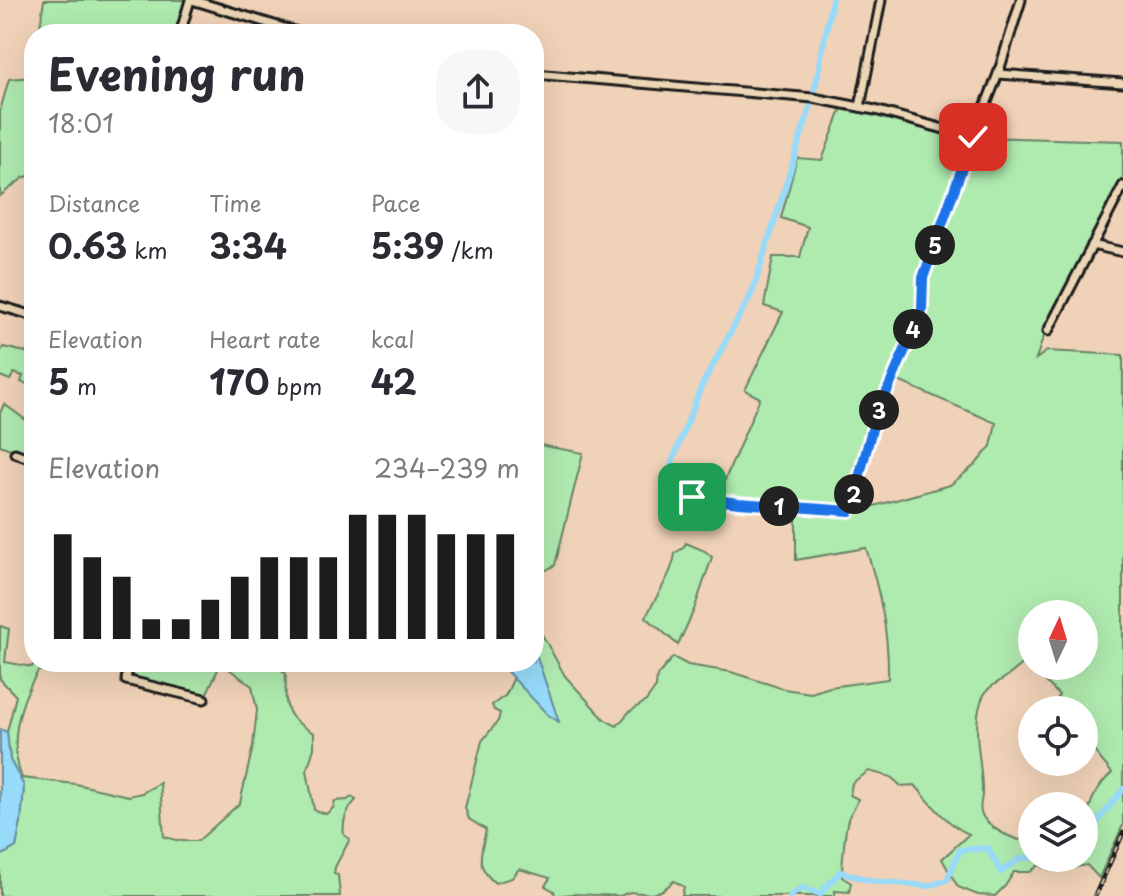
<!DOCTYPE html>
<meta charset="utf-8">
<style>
:root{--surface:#fff;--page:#f7f7f7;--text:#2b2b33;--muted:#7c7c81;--accent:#1c1c1c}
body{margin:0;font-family:"Playpen Sans",sans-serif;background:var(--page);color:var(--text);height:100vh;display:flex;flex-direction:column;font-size:30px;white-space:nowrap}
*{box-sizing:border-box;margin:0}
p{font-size:26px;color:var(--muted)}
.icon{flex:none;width:44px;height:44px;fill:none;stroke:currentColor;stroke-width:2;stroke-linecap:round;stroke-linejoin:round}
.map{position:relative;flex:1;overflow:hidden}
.details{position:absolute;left:24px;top:24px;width:520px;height:648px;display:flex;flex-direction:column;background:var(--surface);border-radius:32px;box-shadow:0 8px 32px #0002}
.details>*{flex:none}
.needle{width:52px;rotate:4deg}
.buttons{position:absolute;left:1018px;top:600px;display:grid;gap:16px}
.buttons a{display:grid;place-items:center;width:80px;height:80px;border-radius:50%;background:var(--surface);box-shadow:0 8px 32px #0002;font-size:40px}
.pin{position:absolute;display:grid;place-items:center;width:68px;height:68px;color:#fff;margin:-34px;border-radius:16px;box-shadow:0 4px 12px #0006}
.km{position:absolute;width:40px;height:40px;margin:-20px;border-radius:50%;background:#222;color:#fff;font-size:22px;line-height:40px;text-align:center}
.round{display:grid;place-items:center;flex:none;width:84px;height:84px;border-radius:32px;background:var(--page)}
.summary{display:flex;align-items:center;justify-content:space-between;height:136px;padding:0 24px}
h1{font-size:44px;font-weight:700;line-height:60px}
.figures{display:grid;grid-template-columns:repeat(3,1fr);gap:12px;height:136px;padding:8px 24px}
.figures div{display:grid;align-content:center}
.figures b{font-size:34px;font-weight:700}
.figures small{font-size:22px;font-weight:400}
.figures p{font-size:22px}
.chart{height:224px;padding:16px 24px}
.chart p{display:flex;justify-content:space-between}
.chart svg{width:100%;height:144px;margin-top:8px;stroke:var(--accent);stroke-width:6}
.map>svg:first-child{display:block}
.green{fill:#afeaaf;stroke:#668366;stroke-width:2;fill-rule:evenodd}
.water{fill:#97daf9;stroke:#668ea1;stroke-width:2}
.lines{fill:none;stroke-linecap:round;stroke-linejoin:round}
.canal{stroke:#97daf9;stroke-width:6}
.street-casing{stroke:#1c1c1c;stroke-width:13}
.street{stroke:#ecd6b5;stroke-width:7}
.rail-casing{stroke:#1c1c1c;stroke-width:5}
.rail{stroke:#ecd6b5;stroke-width:2;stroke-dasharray:6;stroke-linecap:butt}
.route-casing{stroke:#fff;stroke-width:16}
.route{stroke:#1a73e8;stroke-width:10}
</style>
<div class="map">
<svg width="1123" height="896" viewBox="0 0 1123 896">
<rect width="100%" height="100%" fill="#f0d2b8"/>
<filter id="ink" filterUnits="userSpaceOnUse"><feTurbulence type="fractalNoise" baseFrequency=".0125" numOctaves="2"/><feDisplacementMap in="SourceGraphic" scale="16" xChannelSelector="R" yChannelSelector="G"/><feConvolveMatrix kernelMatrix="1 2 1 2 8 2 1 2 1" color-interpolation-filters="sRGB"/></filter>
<g filter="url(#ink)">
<!-- green -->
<g class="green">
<path d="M44,0h143l-10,34h-138z"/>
<path d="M34,71v103l-11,4 -23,18v-85l9,-32 24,-2z"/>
<path d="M833,103l42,8 94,27 -49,139 -2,32 -47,111 -24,88 -58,-3 -71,-9 42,-98 -15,-8 38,-78 -19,-6 9,-49h27l8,-30 -27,-9 16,-60 25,2 19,-50 -9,-4z"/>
<path d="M979,137l144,4v36l-81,164 -6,18 11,-8 76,4v470l-24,53 -12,-13 -33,6 -15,-6 -9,7h-16l-9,14 -10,10 -17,-1 -20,-8 -16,-28 27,-25c-22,-9 -39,-32 -54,-49l-14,1 -10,-9 -22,-6 -17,12 -2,12 8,4c-2,9 -6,10 -9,18 -4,7 -7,50 -7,60l9,6 -2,9 -14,-1v5h-153l2,-9 -10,-6 -11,9 -11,4 -22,-2 -10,4 -48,-2 -17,2 -1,-5 -9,-5 5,-8 -31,-9 -7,9 -17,5c-21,-18 -14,-29 -9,-53l-17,-11 -4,-11 17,-67 16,-20 2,-8 -6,-3 -2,-5 14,-10 8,-18 33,37 11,6 -24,-71v-29l31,56 40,44 12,6 12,-14 17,-11 10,-14 1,-11 16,-19 15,8 43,7 53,17 27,4 19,-6 58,-8c1,-46 -8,-87 -22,-131l-70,12v-49l49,3 105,-29 26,-21 15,-18 5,-23 -100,-43 31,-70v-32zM1032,614h52v52h-49l4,9 20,20 -6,15h31v29l28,34c-26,22 -28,53 -28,85h-52v-16c-16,-1 -46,-13 -51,-30 -2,-5 1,-12 1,-18 1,-31 -11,-61 -1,-92 5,-16 14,-17 25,-25 10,-6 14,-13 25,-18l1,2z"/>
<path d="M34,340v46l-13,-4 2,-6 -9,-3 -4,7 -10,-4v-23l3,-6 27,6z"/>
<path d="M4,404l22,16 8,3v35l-34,-13v-32z"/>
<path d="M534,444l49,9 -28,112 -21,12z"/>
<path d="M686,543l19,8 7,6 -18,53 -16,35 -32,-28c9,-20 27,-43 29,-64l8,-5z"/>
<path d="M0,626l9,3 -4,33 27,5 3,-5h18l-3,9h-12c-19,32 -30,71 -16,107l54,6 52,12 14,-3 18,-10 4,54 17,4h17l42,-38 13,-57 4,-36 -5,-24 -31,-23 -16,34 -76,-18 3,-17h148l-1,6 7,6c-1,33 -3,42 28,59v15l-7,22 7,40 12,4 7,-6 2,-7 12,-1 5,-3 4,3c-10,10 -14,21 -12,35l6,4 -15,28 -1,7 4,1 2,21h-340v-40l16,-9 5,-25 3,-36 -14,-26 -3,-28 9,-36 -16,-17z"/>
</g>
<!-- water -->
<g class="water">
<path d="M534,649l25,73 -12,-8 -49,-52h36z"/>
<path d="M0,729l7,3 3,28 14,26 -3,36 -5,25 -16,9z"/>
</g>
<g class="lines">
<!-- canal -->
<g class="canal">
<path d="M666,478l35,-91 51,-94 61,-195 19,-98"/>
<path d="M1084,835l9,-8 30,-38"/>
<path d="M790,896l12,-8 18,6 20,-22 32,9 56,5 19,-6 13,-30 28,-2 13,24 18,-13 13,-2"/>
</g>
<!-- street casing -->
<g class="street-casing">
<g id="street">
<path d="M192,0l112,34"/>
<path d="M180,34l10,-34"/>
<path d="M534,74l279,24 62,12 98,27"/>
<path d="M998,74l125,9"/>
<path d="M860,107l21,-107"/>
<path d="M1092,245l31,7"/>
<path d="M0,306l34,10"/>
<path d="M1048,331l75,-145"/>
<path d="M15,453l19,7"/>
<path d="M692,497l47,6 111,8 24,-89 48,-112 1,-32 50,-141 25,-63 23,-74"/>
<path d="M129,662l-3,18 78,19"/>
</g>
</g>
<!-- street -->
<use href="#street" class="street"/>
<!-- rail casing -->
<g class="rail-casing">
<path id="rail" d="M1095,896l28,-63"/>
</g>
<!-- rail -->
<use href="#rail" class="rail"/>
</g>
</g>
<g class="lines" filter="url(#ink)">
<!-- route casing -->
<g class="route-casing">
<path id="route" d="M692,497l47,6 111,8 24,-89 48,-112 1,-32 50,-141"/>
</g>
<!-- route -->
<use href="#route" class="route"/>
</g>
</svg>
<div class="buttons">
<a><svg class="needle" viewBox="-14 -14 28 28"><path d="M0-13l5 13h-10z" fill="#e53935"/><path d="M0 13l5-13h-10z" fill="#7c7c81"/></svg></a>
<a><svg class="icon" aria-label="locate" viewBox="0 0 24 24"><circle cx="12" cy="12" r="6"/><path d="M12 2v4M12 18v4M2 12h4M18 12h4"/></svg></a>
<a><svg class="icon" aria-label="layers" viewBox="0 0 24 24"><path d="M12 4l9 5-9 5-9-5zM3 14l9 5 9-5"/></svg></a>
</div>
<div class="pin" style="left:692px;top:497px;background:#1e9e55"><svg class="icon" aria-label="arrive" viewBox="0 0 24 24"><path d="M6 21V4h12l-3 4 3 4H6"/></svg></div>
<div class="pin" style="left:973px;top:137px;background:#d93025"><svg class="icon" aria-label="check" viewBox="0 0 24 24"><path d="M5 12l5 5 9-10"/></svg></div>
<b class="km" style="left:779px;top:506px">1</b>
<b class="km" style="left:854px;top:494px">2</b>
<b class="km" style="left:879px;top:410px">3</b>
<b class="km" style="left:913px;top:329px">4</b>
<b class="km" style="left:935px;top:245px">5</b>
<section class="details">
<div class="summary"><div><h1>Evening run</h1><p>18:01</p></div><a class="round"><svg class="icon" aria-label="share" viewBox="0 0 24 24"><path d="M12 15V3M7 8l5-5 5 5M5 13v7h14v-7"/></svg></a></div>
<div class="figures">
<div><p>Distance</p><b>0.63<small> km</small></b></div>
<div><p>Time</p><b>3:34</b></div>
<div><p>Pace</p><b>5:39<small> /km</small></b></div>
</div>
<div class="figures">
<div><p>Elevation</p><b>5<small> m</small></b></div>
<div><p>Heart rate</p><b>170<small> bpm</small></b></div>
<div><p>kcal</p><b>42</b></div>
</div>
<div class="chart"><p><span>Elevation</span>234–239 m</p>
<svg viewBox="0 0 160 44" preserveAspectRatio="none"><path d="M5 44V12M15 44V19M25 44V25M35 44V38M45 44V38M55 44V32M65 44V25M75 44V19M85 44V19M95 44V19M105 44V6M115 44V6M125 44V6M135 44V12M145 44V12M155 44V12"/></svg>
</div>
</section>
</div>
